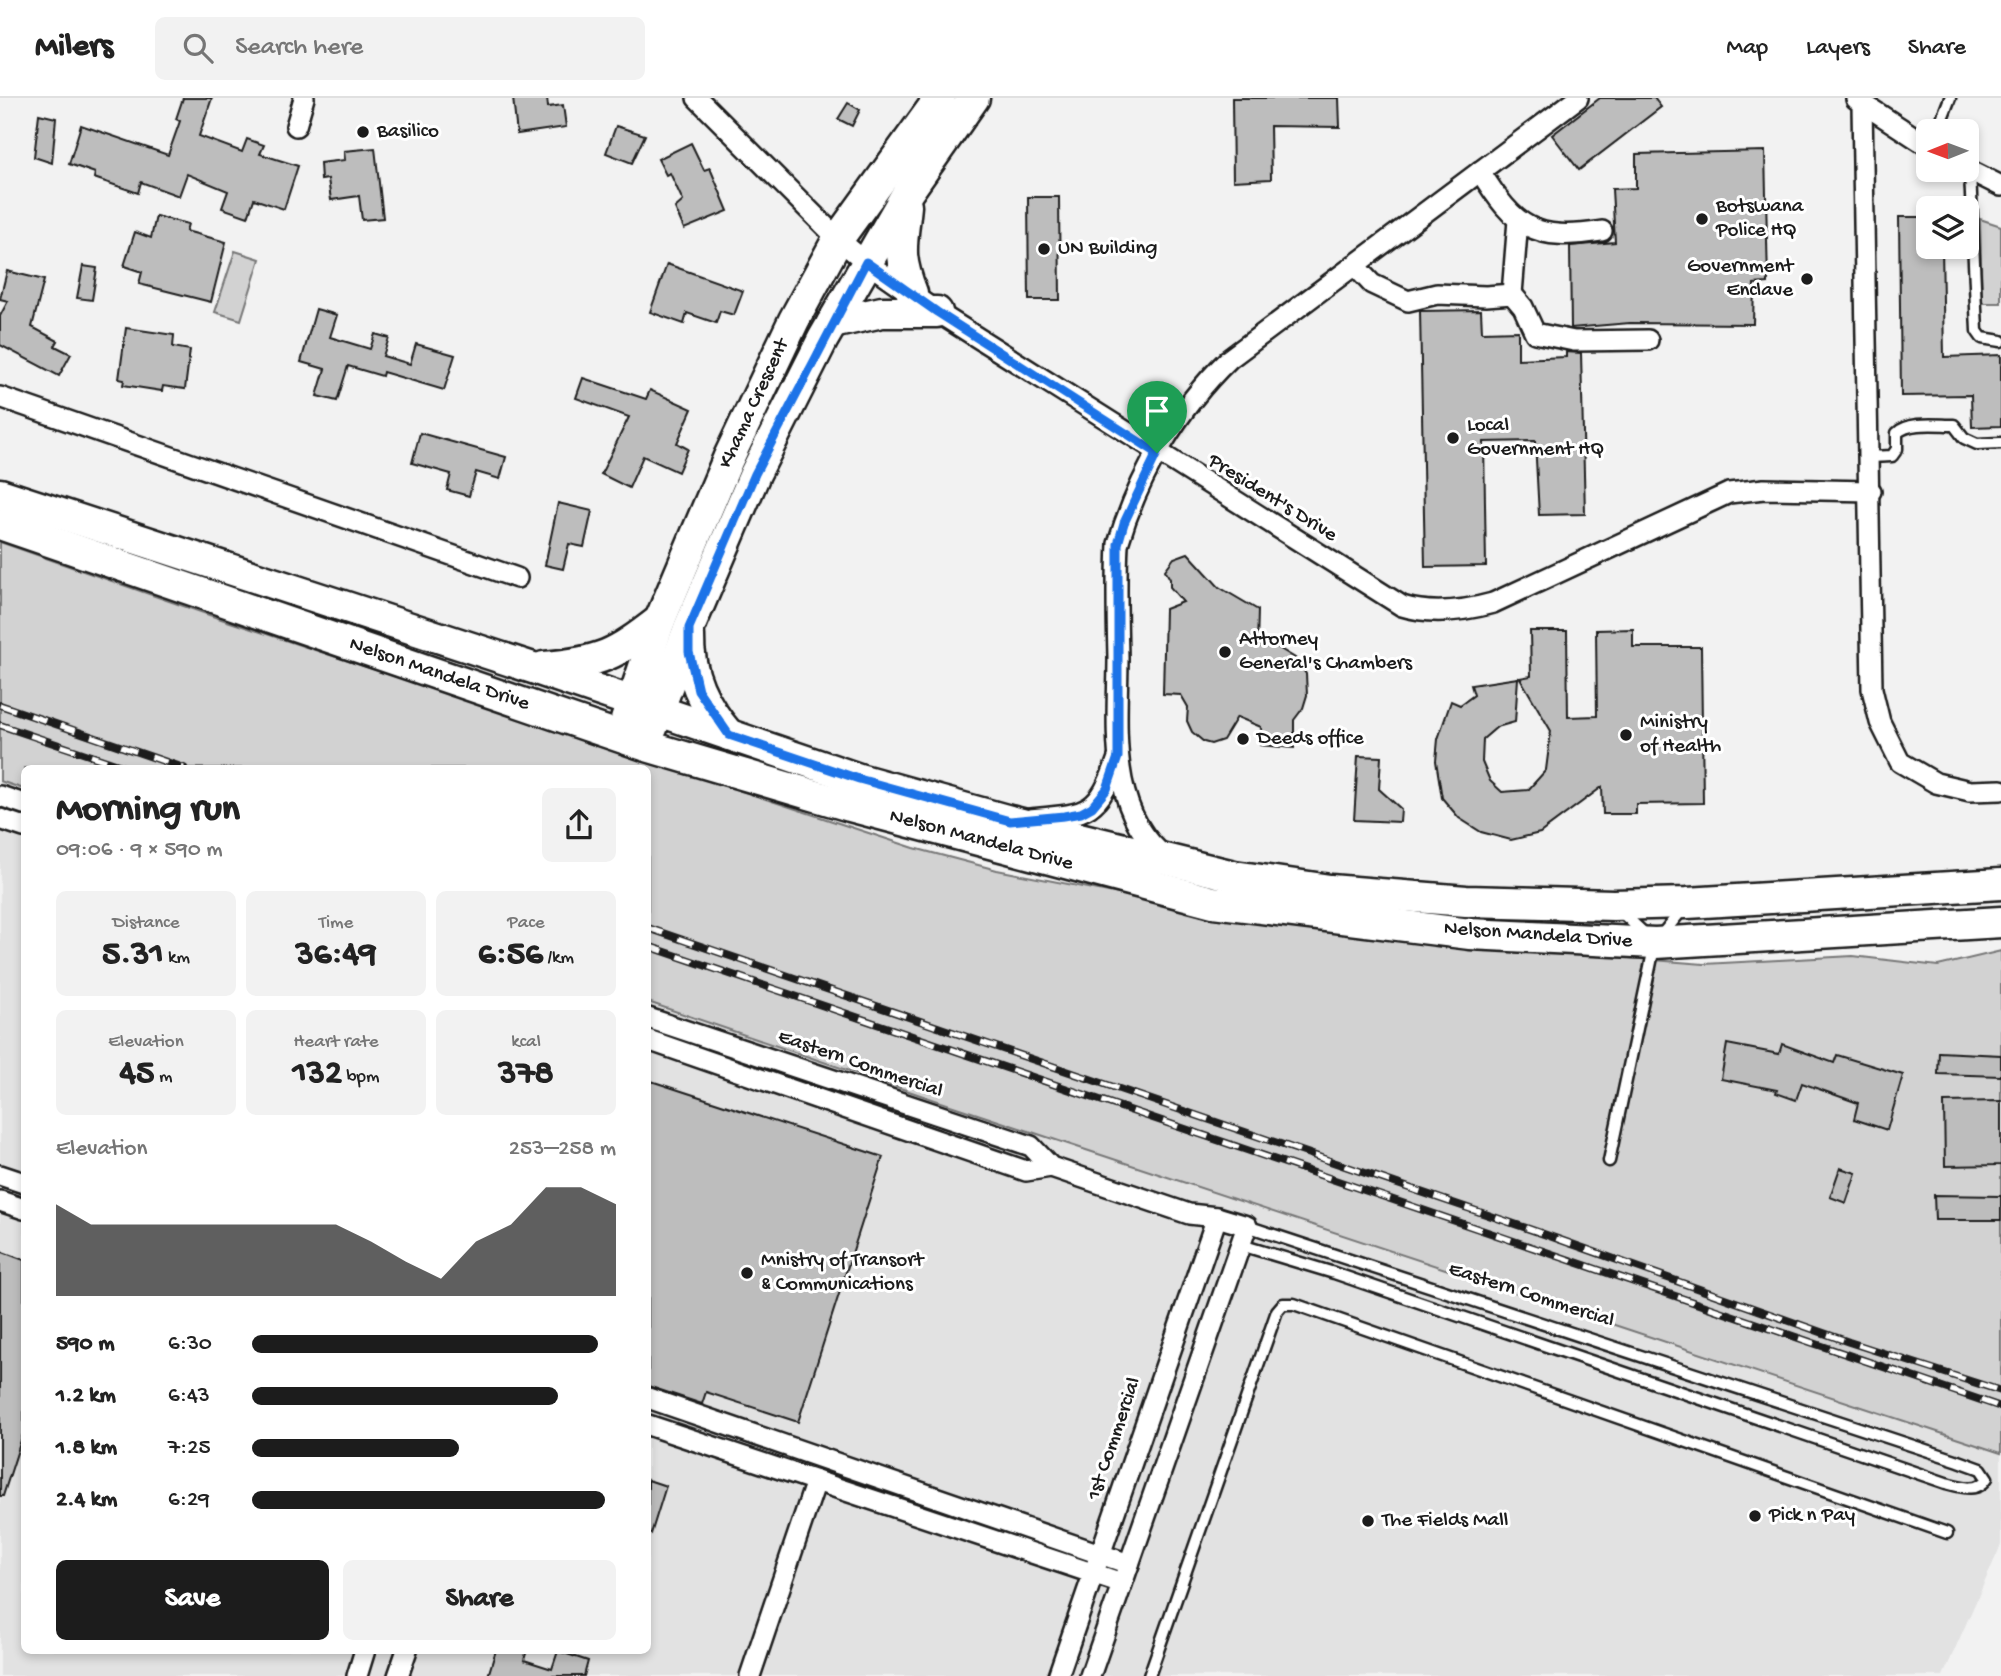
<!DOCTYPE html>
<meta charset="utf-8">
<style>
:root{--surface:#fff;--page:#f2f2f2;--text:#222;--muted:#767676;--line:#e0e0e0;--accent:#1c1c1c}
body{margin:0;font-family:"Gochi Hand",sans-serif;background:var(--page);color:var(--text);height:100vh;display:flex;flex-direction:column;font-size:26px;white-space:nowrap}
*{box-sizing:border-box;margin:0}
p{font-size:23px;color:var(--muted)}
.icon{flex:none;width:38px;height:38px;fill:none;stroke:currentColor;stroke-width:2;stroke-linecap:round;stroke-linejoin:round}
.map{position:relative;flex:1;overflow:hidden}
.drawer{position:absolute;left:21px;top:667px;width:630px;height:889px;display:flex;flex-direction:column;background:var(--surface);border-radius:10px;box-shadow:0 4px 10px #0003}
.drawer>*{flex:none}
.needle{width:46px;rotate:269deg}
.tools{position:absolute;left:1916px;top:21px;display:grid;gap:14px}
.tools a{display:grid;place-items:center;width:63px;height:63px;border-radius:10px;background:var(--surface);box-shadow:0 4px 10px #0003;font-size:35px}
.pin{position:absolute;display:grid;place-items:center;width:60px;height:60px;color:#fff;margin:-72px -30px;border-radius:50% 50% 50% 0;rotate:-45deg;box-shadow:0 0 7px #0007}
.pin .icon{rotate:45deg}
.round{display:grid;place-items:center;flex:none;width:74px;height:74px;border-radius:10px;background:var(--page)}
.head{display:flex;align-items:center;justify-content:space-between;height:119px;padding:0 35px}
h1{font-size:38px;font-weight:800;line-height:52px}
.figures{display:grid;grid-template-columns:repeat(3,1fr);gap:10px;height:119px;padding:7px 35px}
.figures div{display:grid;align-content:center;border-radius:10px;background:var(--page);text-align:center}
.figures b{font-size:35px;font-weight:800}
.figures small{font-size:19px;font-weight:400}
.figures p{font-size:19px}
.chart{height:196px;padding:14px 35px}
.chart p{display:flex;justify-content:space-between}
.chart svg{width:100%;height:126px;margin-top:7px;fill:var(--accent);opacity:.7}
.primary-button{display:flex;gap:14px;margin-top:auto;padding:14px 35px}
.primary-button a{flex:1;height:80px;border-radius:10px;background:var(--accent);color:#fff;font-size:28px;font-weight:800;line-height:80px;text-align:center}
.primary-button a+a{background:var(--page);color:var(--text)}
ul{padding:0 35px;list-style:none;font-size:23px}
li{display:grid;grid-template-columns:112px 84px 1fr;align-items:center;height:52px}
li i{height:18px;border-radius:9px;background:var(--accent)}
header{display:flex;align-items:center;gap:42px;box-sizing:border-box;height:98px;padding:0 35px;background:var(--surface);border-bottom:2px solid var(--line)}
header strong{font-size:33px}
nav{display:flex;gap:38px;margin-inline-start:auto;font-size:24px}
.search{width:490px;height:63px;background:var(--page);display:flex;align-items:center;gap:18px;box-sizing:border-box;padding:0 24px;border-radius:10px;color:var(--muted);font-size:26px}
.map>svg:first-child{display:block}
.built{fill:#e2e2e2}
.green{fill:#d2d2d2;stroke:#777;stroke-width:2}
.building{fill:#bdbdbd;stroke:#1c1c1c;stroke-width:2}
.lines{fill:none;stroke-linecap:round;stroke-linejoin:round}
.lane-casing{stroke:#1c1c1c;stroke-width:15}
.street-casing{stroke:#1c1c1c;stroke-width:24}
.primary-casing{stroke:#1c1c1c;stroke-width:35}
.lane{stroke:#fff;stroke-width:10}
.street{stroke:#fff;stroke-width:19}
.primary{stroke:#fff;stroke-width:30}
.rail-casing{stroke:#1c1c1c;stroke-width:8}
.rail{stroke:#fff;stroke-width:5;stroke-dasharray:16;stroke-linecap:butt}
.route-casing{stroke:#fff;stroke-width:14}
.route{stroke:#1a73e8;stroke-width:9}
.poi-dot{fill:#1c1c1c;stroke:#fff;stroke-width:2.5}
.labels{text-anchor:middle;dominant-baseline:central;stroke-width:6;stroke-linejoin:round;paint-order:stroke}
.poi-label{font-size:21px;fill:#1c1c1c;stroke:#fff;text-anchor:start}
.street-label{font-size:21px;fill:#1c1c1c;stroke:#fff}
</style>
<header>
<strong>Milers</strong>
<div class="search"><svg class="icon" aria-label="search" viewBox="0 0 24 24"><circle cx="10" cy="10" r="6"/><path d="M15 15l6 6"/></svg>Search here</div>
<nav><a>Map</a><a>Layers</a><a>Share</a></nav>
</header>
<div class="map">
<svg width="2001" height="1578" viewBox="0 0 2001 1578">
<rect width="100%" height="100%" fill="#f2f2f2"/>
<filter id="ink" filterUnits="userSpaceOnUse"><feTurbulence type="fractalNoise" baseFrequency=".0143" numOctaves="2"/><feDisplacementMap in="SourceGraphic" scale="14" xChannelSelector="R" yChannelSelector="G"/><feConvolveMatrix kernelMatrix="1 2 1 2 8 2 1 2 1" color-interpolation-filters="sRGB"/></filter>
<g filter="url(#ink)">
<!-- built -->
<path class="built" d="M0,683l24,8v861h624v-648l287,98 1066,353v92l-58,131h-1943z"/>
<!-- green -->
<g class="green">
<path d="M1980,121l21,7v77h-19z"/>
<path d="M235,153l25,8 -19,61 -26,-8z"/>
<path d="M0,444l215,75 699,231 83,22 244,48 146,21 317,25 149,-8 85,10 63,-15v502l-1066,-353 -287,-98v-234h-624v21l-24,-8z"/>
</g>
<!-- building -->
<g class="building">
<path d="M183,0h29l-13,38 43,16 5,-13 17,6 -4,9 38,12 -14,43 -30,-10 -6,18 -26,-9 6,-17 -41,-17 -8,22 -38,-14 -3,11 -44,-15 1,-5 -26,-9 12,-39 87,30 12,-34 -4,-2z"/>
<path d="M513,0h34l1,9 15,-2 3,22 -49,7z"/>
<path d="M1232,0h107l1,29 -70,-1 1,53 -38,2z"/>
<path d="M1600,0h54l7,9 -82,63 -27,-35z"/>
<path d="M848,5l12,7 -8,16 -14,-7z"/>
<path d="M39,16l17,4 -4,45 -18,-6z"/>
<path d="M616,28l29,9 -13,28 -26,-10z"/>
<path d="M691,45l13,27 6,-2 18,43 -44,18 -9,-21 8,-7 -13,-28 -4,2 -8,-16z"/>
<path d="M375,50l8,70 -21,2 -3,-24 -28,4 -3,-21 -7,1 -1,-17 25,-3 -1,-9z"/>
<path d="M1765,53l3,132 -14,1 -1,40 -123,-1 -59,5 -1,-82 45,-4 -3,-53 24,-1v-34z"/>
<path d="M1028,99h31l1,103h-31z"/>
<path d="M156,118l32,8 -2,7 40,11 -15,60 -72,-18 3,-12 -18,-6 11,-34 16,6z"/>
<path d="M1899,119h29v30h14l2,110 57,-2v71l-29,1 -1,-32 -70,1z"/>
<path d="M667,166l76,27 -9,24 -14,-4 -4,12 -29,-10 -3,11 -34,-12z"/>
<path d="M83,168l14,2 -5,32 -15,-2z"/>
<path d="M7,173l37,9 -12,47 26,14 -3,5 16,8 -12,22 -59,-31v-29l8,-15 -8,-2z"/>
<path d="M316,211l21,6 -7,22 40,12 5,-15 14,4 -6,18 27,8 6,-20 39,11 -11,35 -61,-18 -1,4 -34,-10 -11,35 -20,-5 8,-27 -24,-7z"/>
<path d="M1481,212l1,22 36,-1v28l48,-2v-5l15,1 4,161 -46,1 -4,-74 -51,1 2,124 -61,1 -5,-256z"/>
<path d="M126,230l48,7 -1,12 17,3 -5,39 -22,-3 -1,5 -39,-6 1,-5 -5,-1z"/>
<path d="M583,280l63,21 4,-9 42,19 -15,34 11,6 -10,23 -35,-16 -14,32 -28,-14 28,-57 -53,-19z"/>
<path d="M420,335l86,24 -6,22 -24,-7 -7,24 -22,-6 4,-16 -39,-11z"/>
<path d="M558,405l34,8 -8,36 -15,-3 -6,25 -18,-4z"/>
<path d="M1188,455l31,34 39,23 -1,36 20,1 18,11 11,16 1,21 -4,13 -9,12v28l-34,-3 1,-18 -24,-10 -14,23 -12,4 -7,-2 -12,-10 -5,-11 1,-14 -7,-12 -18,-1 2,-85 18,-7 -13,-15v-8l-5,-9 9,-12z"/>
<path d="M1633,531v18h68l2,156 -67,1v10h-33l-1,-27 -62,46 -29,7 -30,-8 -22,-14 -17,-20 -6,-37 2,-22 13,-38 9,4 14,-10 -3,-10 47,-7 -3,44 -18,5 -14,12 -1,23 8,19 12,11 26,-2 18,-20 5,-39 -31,-53 11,-2 -1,-45h37l1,86 29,-1 -1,-86z"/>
<path d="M1358,658l23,1 -2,32 22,20 -1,13 -46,-2z"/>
<path d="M1727,946l52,10 3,-10 52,19 3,-8 66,20 -16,55 -33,-11 4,-16 -56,-20 -6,17 -20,-7 1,-3 -56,-11z"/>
<path d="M1939,954l62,3v21l-63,-2z"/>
<path d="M648,982l235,77 -85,265 -92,-30 -4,12 -54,-18z"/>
<path d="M2001,1003v64l-56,1 -1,-64z"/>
<path d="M1840,1070l16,5 -10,30 -16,-6z"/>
<path d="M1934,1097l67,1v24h-66z"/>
<path d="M0,1153l24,9v171l-21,65h-3z"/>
<path d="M648,1382l18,6 -15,48 -3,-1z"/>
<path d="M496,1552h31l-3,10 28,9 6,-18 30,10 -4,15h-96z"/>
</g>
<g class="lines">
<!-- lane casing -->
<g class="lane-casing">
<g id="lane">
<path d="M1937,33l13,-33"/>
<path d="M1970,74l7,159 5,7 19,3"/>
<path d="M1870,359l22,-1 5,-7v-16c12,-12 40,-8 57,-8l10,13 13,6 24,-1"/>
<path d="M1620,813l27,25"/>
<path d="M1609,1063l46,-218 27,-33"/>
<path d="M1241,1147l93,28 612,210c15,4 32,10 41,-5l-6,-9 -22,-8 -712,-235"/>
<path d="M1149,1578l128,-365 6,-7h11l653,229"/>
</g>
</g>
<!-- street casing -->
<g class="street-casing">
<g id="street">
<path d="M697,0l141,141 28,23 71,50 465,294c29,9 62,5 91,-3l236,-110 35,-4 107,2"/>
<path d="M1856,1l72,47"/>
<path d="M1862,7l10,584 8,33 20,40 36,21 34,8 31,-1"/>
<path d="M296,28l8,-28"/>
<path d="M1967,71l34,17"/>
<path d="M1480,73c35,57 55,71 122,60"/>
<path d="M1354,167l18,19 36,17 29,-7 49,2 26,-2 11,13 12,26 39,8 74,-1"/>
<path d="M1512,196l6,-74"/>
<path d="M0,299l517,181"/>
<path d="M0,698l24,8"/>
<path d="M0,721l24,8"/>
<path d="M1030,721c58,-5 68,-4 88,-61"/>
<path d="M1167,760c-61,-45 -49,-136 -49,-201 -1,-38 -2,-76 0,-113 20,-68 60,-136 111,-185l349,-261"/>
<path d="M648,920l383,128 20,21 138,47 28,3 30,9 -157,450"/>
<path d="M648,942l378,131 25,-4"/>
<path d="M0,1077l24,8"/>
<path d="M0,1103l24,8"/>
<path d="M648,1300l481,166"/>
<path d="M648,1327l474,158"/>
<path d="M357,1578l8,-26"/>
<path d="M398,1578l9,-26"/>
<path d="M750,1578l66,-195"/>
<path d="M1058,1578l159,-459"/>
</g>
</g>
<!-- primary casing -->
<g class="primary-casing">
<g id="primary">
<path d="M906,108c-4,40 -9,48 6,87"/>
<path d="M832,225l50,-11h55"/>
<path d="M0,396l533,174 326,111 151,42 224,55 96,14 136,11 147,4 74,-2 314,-19"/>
<path d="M0,426l647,222 203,60 363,96 257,32 185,9 346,-21"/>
<path d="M689,537c-1,39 14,70 40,100"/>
<path d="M544,569c58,-5 71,-12 116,-47"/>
<path d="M626,622l34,-100 68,-161 66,-139 44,-81 102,-141"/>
<path d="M652,630l37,-100 66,-154 68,-135 85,-147 66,-94"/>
</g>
</g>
<!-- lane -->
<use href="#lane" class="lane"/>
<!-- street -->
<use href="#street" class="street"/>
<!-- primary -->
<use href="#primary" class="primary"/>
<!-- rail casing -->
<g class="rail-casing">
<g id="rail">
<path d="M0,607l184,63"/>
<path d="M0,627l127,43"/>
<path d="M648,830l890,304 311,110 152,49"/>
<path d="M648,848l1353,461"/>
</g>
</g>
<!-- rail -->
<use href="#rail" class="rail"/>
</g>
</g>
<g class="lines" filter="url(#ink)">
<!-- route casing -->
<g class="route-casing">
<path id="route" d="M866,164l71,50 220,141 -33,70 -6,21v213l-11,32 -15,18 -11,6 -17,3 -54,5 -151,-42 -130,-44 -31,-45 -9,-38v-24l66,-154z"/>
</g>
<!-- route -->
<use href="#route" class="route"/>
</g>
<!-- markers -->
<g class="poi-dot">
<circle cx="363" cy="34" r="7"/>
<circle cx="1702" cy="121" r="7"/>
<circle cx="1044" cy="151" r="7"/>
<circle cx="1807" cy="181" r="7"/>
<circle cx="1453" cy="340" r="7"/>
<circle cx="1225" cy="554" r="7"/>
<circle cx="1626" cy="637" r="7"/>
<circle cx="1243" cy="641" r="7"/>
<circle cx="747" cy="1175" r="7"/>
<circle cx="1755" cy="1418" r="7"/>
<circle cx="1368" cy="1423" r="7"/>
</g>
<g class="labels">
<!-- poi labels -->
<g class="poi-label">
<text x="377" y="34">Basilico</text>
<text x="1716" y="109">Botswana<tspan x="1716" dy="24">Police HQ</tspan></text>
<text x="1058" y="151">UN Building</text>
<text x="1793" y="169" text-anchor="end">Government<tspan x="1793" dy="24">Enclave</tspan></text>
<text x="1467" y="328">Local<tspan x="1467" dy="24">Government HQ</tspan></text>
<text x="1239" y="542">Attorney<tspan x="1239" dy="24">General's Chambers</tspan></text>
<text x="1640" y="625">Ministry<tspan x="1640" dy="24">of Health</tspan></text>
<text x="1257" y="641">Deeds office</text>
<text x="761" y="1163">Mnistry of Transort<tspan x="761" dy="24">&amp; Communications</tspan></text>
<text x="1769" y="1418">Pick n Pay</text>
<text x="1382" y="1423">The Fields Mall</text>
</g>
<!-- street labels -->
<g class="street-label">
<text transform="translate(755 306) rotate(-65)">Khama Crescent</text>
<text transform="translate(1272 401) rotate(32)">President's Drive</text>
<text transform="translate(439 577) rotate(19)">Nelson Mandela Drive</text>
<text transform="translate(981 743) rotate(15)">Nelson Mandela Drive</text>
<text transform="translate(1538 838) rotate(4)">Nelson Mandela Drive</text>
<text transform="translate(860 967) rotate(19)">Eastern Commercial</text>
<text transform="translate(1531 1198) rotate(18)">Eastern Commercial</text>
<text transform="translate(1115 1341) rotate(-71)">1st Commercial</text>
</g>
</g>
</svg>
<div class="tools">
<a><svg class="needle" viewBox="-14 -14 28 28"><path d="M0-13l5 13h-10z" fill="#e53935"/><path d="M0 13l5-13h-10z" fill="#767676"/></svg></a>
<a><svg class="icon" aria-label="layers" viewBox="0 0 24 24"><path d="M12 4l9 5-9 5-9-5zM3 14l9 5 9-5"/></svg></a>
</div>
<div class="pin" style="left:1157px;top:355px;background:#1e9e55"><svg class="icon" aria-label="arrive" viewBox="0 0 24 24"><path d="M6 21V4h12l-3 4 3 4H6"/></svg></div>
<section class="drawer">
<div class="head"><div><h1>Morning run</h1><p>09:06 · 9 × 590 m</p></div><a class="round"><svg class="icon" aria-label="share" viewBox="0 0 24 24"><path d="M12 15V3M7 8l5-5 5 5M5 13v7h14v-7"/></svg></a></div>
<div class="figures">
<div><p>Distance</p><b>5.31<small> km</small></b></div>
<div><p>Time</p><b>36:49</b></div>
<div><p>Pace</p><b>6:56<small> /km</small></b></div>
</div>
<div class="figures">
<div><p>Elevation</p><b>45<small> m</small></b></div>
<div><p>Heart rate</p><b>132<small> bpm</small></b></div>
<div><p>kcal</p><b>378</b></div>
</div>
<div class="chart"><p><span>Elevation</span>253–258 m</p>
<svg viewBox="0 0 160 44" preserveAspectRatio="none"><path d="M0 44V12L10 19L20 19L30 19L40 19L50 19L60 19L70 19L80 19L90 25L100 32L110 38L120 25L130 19L140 6L150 6L160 12V44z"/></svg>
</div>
<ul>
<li><b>590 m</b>6:30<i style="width:95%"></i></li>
<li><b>1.2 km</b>6:43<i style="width:84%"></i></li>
<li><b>1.8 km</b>7:25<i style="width:57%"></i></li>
<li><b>2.4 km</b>6:29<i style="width:97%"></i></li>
</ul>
<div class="primary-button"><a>Save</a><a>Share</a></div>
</section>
</div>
